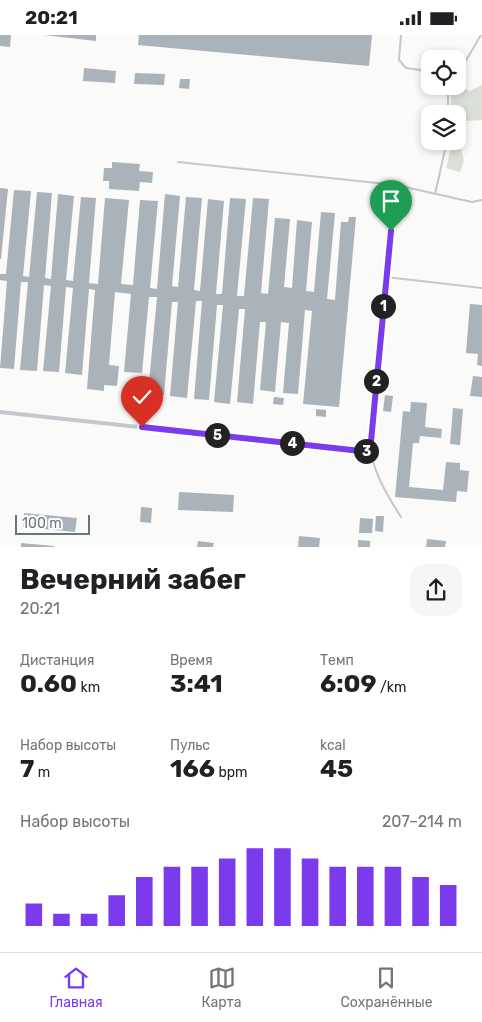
<!DOCTYPE html>
<html lang="ru">
<meta charset="utf-8">
<style>
:root{--surface:#fff;--page:#f6f6f6;--text:#202124;--muted:#757577;--line:#e0e0e0;--accent:#7c3aed}
body{margin:0;font-family:Rubik,sans-serif;background:var(--page);color:var(--text);height:100vh;display:flex;flex-direction:column;font-size:19px;white-space:nowrap}
*{box-sizing:border-box;margin:0}
p{font-size:16px;color:var(--muted)}
.icon{flex:none;width:28px;height:28px;fill:none;stroke:currentColor;stroke-width:2;stroke-linecap:round;stroke-linejoin:round}
.map{position:relative;height:512px;overflow:hidden}
.drawer{display:flex;flex-direction:column;background:var(--surface);flex:1}
.drawer>*{flex:none}
.tools{position:absolute;left:421px;top:15px;display:grid;gap:10px}
.tools a{display:grid;place-items:center;width:45px;height:45px;border-radius:10px;background:var(--surface);box-shadow:0 2px 8px #0003;font-size:25px}
.scale{position:absolute;left:15px;bottom:12px;width:75px;box-sizing:border-box;padding-left:5px;border:2px solid #657683;border-top:0;font-size:14px;line-height:18px;white-space:nowrap;color:#657683;-webkit-text-stroke:4px #fff;paint-order:stroke}
.pin{position:absolute;display:grid;place-items:center;width:42px;height:42px;color:#fff;margin:-51px -21px;border-radius:50% 50% 50% 0;rotate:-45deg;box-shadow:0 0 5px #0007}
.pin .icon{rotate:45deg}
.km{position:absolute;width:25px;height:25px;margin:-12px;border-radius:50%;background:#222;color:#fff;font-size:14px;line-height:25px;text-align:center}
.round{display:grid;place-items:center;flex:none;width:52px;height:52px;border-radius:15px;background:var(--page)}
.summary{display:flex;align-items:center;justify-content:space-between;height:85px;padding:0 20px}
h1{font-size:28px;font-weight:700;line-height:38px}
.stats{display:grid;grid-template-columns:repeat(3,1fr);gap:8px;height:85px;padding:5px 20px}
.stats div{display:grid;align-content:center}
.stats b{font-size:25px;font-weight:700}
.stats small{font-size:14px;font-weight:400}
.stats p{font-size:14px}
.chart{height:140px;padding:10px 20px}
.chart p{display:flex;justify-content:space-between}
.chart svg{width:100%;height:90px;margin-top:5px;stroke:var(--accent);stroke-width:6}
.status{display:flex;justify-content:space-between;align-items:center;height:35px;padding:0 25px;background:var(--surface);direction:ltr}
.status svg{height:14px;fill:currentColor}
.tab-bar{display:flex;justify-content:space-around;align-items:center;height:70px;border-top:1px solid var(--line);background:var(--surface);font-size:14px;color:var(--muted)}
.tab-bar a{display:grid;justify-items:center;gap:2px}
.tab-bar .current{color:var(--accent)}
.map>svg:first-child{display:block}
.green{fill:#dadfd7}
.building{fill:#aab3b9}
.lines{fill:none;stroke-linecap:round;stroke-linejoin:round}
.lane{stroke:#c3c8cc;stroke-width:2}
.street{stroke:#c3c8cc;stroke-width:4}
.route-casing{stroke:#fff;stroke-width:10}
.route{stroke:#7c3aed;stroke-width:6}
</style>
<div class="status"><b>20:21</b><svg viewBox="0 0 49 12"><path d="M0 12V9h3v3zM5 12V6h3v6zM10 12V3h3v9zM15 12V0h3v12zM26 1h20v11H26zM47 4h2v5h-2z"/></svg></div>
<div class="map">
<svg width="482" height="512" viewBox="0 0 482 512">
<rect width="100%" height="100%" fill="#fafaf8"/>
<!-- green -->
<g class="green">
<path d="M482,50v35l-18,1 -6,-2v-5h-4l-3,-6v-14l11,-8 7,5z"/>
<path d="M458,102l6,23 -4,12 -14,-4 7,-27h5z"/>
</g>
<!-- building -->
<g class="building">
<path d="M0,0h11l-1,12 -10,-1z"/>
<path d="M44,0h52v6z"/>
<path d="M139,0h233l-3,31 -231,-21z"/>
<path d="M84,33l32,3 -1,12 -32,-2z"/>
<path d="M135,38l30,1 -1,11 -30,-1z"/>
<path d="M180,44h10l-1,10 -10,-1z"/>
<path d="M112,127l28,2 -1,7 14,1 -1,11 -12,-1 -1,9 -30,-2v-8h-6l1,-13h8z"/>
<path d="M0,153l8,1 -7,70h-1z"/>
<path d="M14,155l17,1 -8,85 6,1 8,-85 15,1 -7,85 6,1 7,-85 16,2 -8,84 7,1 8,-84 15,1 -7,85 9,1 7,-86 24,2 -8,84 12,1 7,-85 18,1 -8,87 7,1 8,-95 15,2 -8,90 6,1 8,-90 16,1 -8,92 6,1 8,-92 16,2 -8,93h6l8,-96 16,1 -9,97h7l9,-98 16,1 -8,94 7,1 7,-76 15,1 -6,68 8,1 5,-68 15,2 -6,69 8,1 7,-80 14,1 -8,86 8,1 6,-78h7l1,-5h7l-17,190 -36,-3 9,-93 -7,-1 -7,84 -15,-1 6,-70 -8,-1 -6,70 -15,-2 6,-68h-6l-7,82 -16,-2 8,-93h-6l-9,95 -16,-2 9,-97h-6l-8,95 -15,-1 8,-98h-6l-9,97 -17,-2 8,-94h-6l-8,93 -16,-2 9,-96h-8l-7,76 -18,-1 7,-78 -16,-2 -6,73 10,1 -2,20 -13,-1v6l-17,-2 8,-99 -6,-1 -7,86 -17,-2 8,-85 -7,-1 -7,85 -16,-1 8,-85 -7,-1 -7,86 -17,-1 8,-88h-7l-7,87 -14,-1 7,-87 -7,-1v-6h6z"/>
<path d="M470,269l12,1v61l-5,-1 1,-11 -12,-1z"/>
<path d="M473,341l9,1v20l-12,-1z"/>
<path d="M385,360l8,1 -2,16 -8,-1z"/>
<path d="M274,362l10,1 -1,7 -10,-1z"/>
<path d="M411,367l16,1 -2,24 17,2 -1,9 -21,-2 -1,7h-6l-4,44 34,3 3,-28 14,1v7l9,1 -2,21 -10,-1 -1,11 -61,-5 8,-86 7,1z"/>
<path d="M453,373l10,1 -3,36 -10,-1z"/>
<path d="M316,374l10,1v7l-10,-1z"/>
<path d="M179,457l55,3 -1,17 -55,-2z"/>
<path d="M141,472l11,1 -1,15 -11,-1z"/>
<path d="M24,478l53,5 -2,14 -52,-5z"/>
<path d="M376,481h8l-1,16 -8,-1z"/>
<path d="M360,483l13,1 -1,14h-13z"/>
<path d="M299,501l21,2 -1,9h-21z"/>
<path d="M427,504l19,2 -1,6h-19z"/>
<path d="M358,505l12,1v6h-12z"/>
<path d="M198,506l16,2 -1,4h-16z"/>
<path d="M21,508l33,3v1h-33z"/>
</g>
<g class="lines">
<!-- lane -->
<g class="lane">
<path d="M401,0l-2,25 7,8 14,2 10,5"/>
<path d="M458,39l23,-39"/>
<path d="M444,51l4,5"/>
<path d="M448,79v-23l2,-5"/>
<path d="M178,127l218,23 76,17 10,-2"/>
<path d="M396,150l-26,260c2,26 17,50 31,72"/>
<path d="M435,159l12,-53"/>
<path d="M386,242l96,11"/>
</g>
<!-- street -->
<path class="street" d="M0,377l370,40"/>
</g>
<g class="lines">
<!-- route casing -->
<g class="route-casing">
<path id="route" d="M142,392l228,25 21,-221"/>
</g>
<!-- route -->
<use href="#route" class="route"/>
</g>
</svg>
<div class="tools">
<a><svg class="icon" aria-label="locate" viewBox="0 0 24 24"><circle cx="12" cy="12" r="6"/><path d="M12 2v4M12 18v4M2 12h4M18 12h4"/></svg></a>
<a><svg class="icon" aria-label="layers" viewBox="0 0 24 24"><path d="M12 4l9 5-9 5-9-5zM3 14l9 5 9-5"/></svg></a>
</div>
<div class="scale">100 m</div>
<div class="pin" style="left:391px;top:196px;background:#1e9e55"><svg class="icon" aria-label="arrive" viewBox="0 0 24 24"><path d="M6 21V4h12l-3 4 3 4H6"/></svg></div>
<div class="pin" style="left:142px;top:392px;background:#d93025"><svg class="icon" aria-label="check" viewBox="0 0 24 24"><path d="M5 12l5 5 9-10"/></svg></div>
<b class="km" style="left:383px;top:271px">1</b>
<b class="km" style="left:376px;top:346px">2</b>
<b class="km" style="left:366px;top:416px">3</b>
<b class="km" style="left:292px;top:408px">4</b>
<b class="km" style="left:217px;top:400px">5</b>
</div>
<section class="drawer">
<div class="summary"><div><h1>Вечерний забег</h1><p>20:21</p></div><a class="round"><svg class="icon" aria-label="share" viewBox="0 0 24 24"><path d="M12 15V3M7 8l5-5 5 5M5 13v7h14v-7"/></svg></a></div>
<div class="stats">
<div><p>Дистанция</p><b>0.60<small> km</small></b></div>
<div><p>Время</p><b>3:41</b></div>
<div><p>Темп</p><b>6:09<small> /km</small></b></div>
</div>
<div class="stats">
<div><p>Набор высоты</p><b>7<small> m</small></b></div>
<div><p>Пульс</p><b>166<small> bpm</small></b></div>
<div><p>kcal</p><b>45</b></div>
</div>
<div class="chart"><p><span>Набор высоты</span>207–214 m</p>
<svg viewBox="0 0 160 44" preserveAspectRatio="none"><path d="M5 44V33M15 44V38M25 44V38M35 44V29M45 44V20M55 44V15M65 44V15M75 44V11M85 44V6M95 44V6M105 44V11M115 44V15M125 44V15M135 44V15M145 44V20M155 44V24"/></svg>
</div>
</section>
<nav class="tab-bar">
<a class="current"><svg class="icon" aria-label="home" viewBox="0 0 24 24"><path d="M3 11l9-7 9 7M6 9v11h12V9"/></svg>Главная</a>
<a><svg class="icon" aria-label="map" viewBox="0 0 24 24"><path d="M3 6l6-2 6 2 6-2v14l-6 2-6-2-6 2zM9 4v14M15 6v14"/></svg>Карта</a>
<a><svg class="icon" aria-label="saved" viewBox="0 0 24 24"><path d="M7 4h10v16l-5-4-5 4z"/></svg>Сохранённые</a>
</nav>
